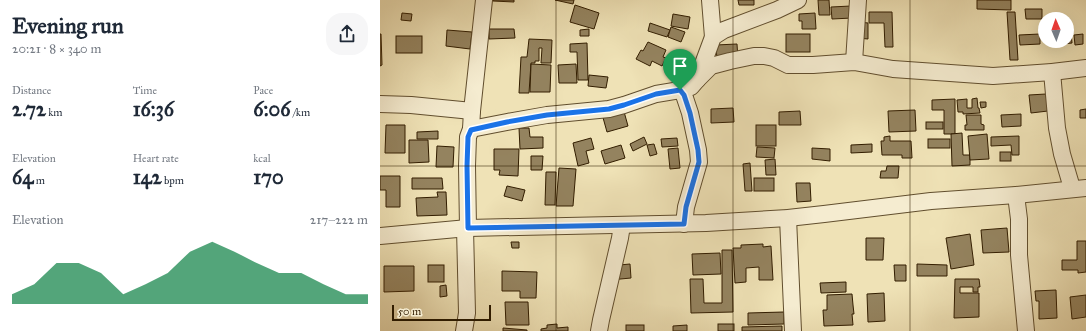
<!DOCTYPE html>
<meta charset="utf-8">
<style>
:root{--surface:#fff;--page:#f6f6f7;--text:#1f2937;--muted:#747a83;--accent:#0b8043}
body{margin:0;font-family:"IM FELL Great Primer",serif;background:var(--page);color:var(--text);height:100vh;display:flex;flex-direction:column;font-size:15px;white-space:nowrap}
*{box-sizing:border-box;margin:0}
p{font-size:13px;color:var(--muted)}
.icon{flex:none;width:22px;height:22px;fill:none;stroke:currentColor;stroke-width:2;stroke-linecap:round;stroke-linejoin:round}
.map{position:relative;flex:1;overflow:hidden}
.details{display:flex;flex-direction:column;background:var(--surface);width:380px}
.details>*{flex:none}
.needle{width:26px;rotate:358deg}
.buttons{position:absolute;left:658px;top:12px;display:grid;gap:8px}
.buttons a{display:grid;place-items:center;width:36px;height:36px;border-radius:50%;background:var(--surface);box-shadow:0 4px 16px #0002;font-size:20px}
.scale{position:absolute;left:12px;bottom:10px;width:99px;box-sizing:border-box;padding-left:4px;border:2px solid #321d00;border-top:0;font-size:11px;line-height:14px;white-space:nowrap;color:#321d00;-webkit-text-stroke:3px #f5ecd0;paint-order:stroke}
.pin{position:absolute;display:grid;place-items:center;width:34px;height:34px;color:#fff;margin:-41px -17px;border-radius:50% 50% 50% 0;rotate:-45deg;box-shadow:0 0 4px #0007}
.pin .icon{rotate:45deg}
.round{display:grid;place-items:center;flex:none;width:42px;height:42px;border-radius:16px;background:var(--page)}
.head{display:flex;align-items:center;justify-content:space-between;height:68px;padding:0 12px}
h1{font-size:22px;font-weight:700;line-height:30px}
.metrics{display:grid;grid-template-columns:repeat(3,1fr);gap:6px;height:68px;padding:4px 12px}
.metrics div{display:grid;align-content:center}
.metrics b{font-size:20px;font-weight:700}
.metrics small{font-size:11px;font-weight:400}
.metrics p{font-size:11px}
.chart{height:112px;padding:8px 12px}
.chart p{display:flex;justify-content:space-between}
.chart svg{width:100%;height:72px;margin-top:4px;fill:var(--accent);opacity:.7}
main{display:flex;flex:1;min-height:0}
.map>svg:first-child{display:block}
.building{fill:#94835f;stroke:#321d00}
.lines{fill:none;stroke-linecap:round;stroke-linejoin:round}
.minor-casing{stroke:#614e2e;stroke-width:18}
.minor{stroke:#f5ecd0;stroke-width:16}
.route-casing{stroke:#fff;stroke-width:8}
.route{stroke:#1a73e8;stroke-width:5}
.grid{fill:none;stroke:#321d00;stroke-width:1;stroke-opacity:0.55}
</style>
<main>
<section class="details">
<div class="head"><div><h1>Evening run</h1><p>20:21 · 8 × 340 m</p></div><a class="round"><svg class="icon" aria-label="share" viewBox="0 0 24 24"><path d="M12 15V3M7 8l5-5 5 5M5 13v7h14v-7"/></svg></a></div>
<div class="metrics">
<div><p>Distance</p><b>2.72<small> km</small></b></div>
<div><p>Time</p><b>16:36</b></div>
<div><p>Pace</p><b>6:06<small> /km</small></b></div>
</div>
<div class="metrics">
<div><p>Elevation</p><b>64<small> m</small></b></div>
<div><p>Heart rate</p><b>142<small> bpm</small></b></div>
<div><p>kcal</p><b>170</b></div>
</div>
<div class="chart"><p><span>Elevation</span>217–222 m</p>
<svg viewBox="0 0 160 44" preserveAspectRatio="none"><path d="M0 44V38L10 32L20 19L30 19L40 25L50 38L60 32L70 25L80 12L90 6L100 12L110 19L120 25L130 25L140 32L150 38L160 38V44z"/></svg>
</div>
</section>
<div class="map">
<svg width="706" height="331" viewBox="0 0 706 331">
<rect width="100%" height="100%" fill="#efe2b6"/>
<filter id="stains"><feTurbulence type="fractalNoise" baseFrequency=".005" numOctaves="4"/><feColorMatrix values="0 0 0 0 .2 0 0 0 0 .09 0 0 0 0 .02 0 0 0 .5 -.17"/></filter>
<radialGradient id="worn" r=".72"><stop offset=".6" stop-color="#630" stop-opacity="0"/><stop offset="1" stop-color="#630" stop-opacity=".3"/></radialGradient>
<!-- building -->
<g class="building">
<path d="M113,0h21v2l-21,-1z"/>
<path d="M175,0h19l-1,4z"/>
<path d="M358,0h16v5h-15z"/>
<path d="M438,0h11l1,15h-11z"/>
<path d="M597,0h34v10l-34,-1z"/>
<path d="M195,5l24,8 -5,16 -24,-7z"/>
<path d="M471,6l1,12 -20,1 -1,-12z"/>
<path d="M645,9h17v10h-16z"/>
<path d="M489,12h23l1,35h-8l-1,-24h-15z"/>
<path d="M627,12h8l3,48h-8z"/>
<path d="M22,13l10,1 -1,7 -10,-1z"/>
<path d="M435,13l1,16h-14v-8h-3v-7z"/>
<path d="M293,14l17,3 -2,12 -17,-3z"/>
<path d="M687,21h3l2,22 -18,2v-4h13z"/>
<path d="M479,22l9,1v16l-10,-1z"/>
<path d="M270,23l20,7 -3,7 -19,-6z"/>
<path d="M291,27l14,5 -4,10 -13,-5z"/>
<path d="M109,29h25l1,9 -26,1z"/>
<path d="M209,29v7h-9v-6z"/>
<path d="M67,30l25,2 -2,17 -24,-3z"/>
<path d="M0,34h1l1,31 -2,1z"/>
<rect x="406" y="34" width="24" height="18"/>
<path d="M660,34v10l-20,1 -1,-10z"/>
<path d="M703,34v10l-8,1 -1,-10z"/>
<rect x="16" y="36" width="26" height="17"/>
<path d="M149,39l23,1 -1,23h-10l1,-15h-3v13h-4v2h-4l-2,30h-10l2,-36h6z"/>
<path d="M268,42l18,8 -3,7 3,1 -4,8 -10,-5 -2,5 -14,-7 5,-9 2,1z"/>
<path d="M207,43l1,37h-10l-1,-28h-7v-8z"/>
<path d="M357,44l1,15 -21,2 -1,-16z"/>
<path d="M151,64l20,1 -1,27h-20z"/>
<path d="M196,64l1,19h-18l-1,-18z"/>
<path d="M209,75l19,2 -2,11 -18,-2z"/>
<path d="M666,94l2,17 -17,2 -2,-18z"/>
<path d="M597,98l1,10h1l1,5 -17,1v-2h-5l-1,-12 10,-1v9h5v-9z"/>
<path d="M575,99v35h-11v-24h-12v-10z"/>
<path d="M600,102h6v5l-5,1z"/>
<path d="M243,108l5,18 -21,6 -5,-18z"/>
<path d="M353,108l1,14 -23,1v-14z"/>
<path d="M706,109v9h-6v-8z"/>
<path d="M535,110l1,21 -27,1 -1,-21z"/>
<path d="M420,111l1,14h-22v-13z"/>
<path d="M641,114v12l-19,1 -1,-12z"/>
<path d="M586,115h15v9l3,1v5h-19v-5h2z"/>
<rect x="546" y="122" width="17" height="7"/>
<path d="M6,125h19v28h-20z"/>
<rect x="376" y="125" width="20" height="21"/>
<path d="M139,128h10l1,9h13v11l-23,1z"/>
<path d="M58,131v8h-21v-7z"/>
<path d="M582,133l1,22h7v10l-18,1 -1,-32z"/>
<path d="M607,134l2,25 -19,1 -2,-24z"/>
<path d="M510,136v5h21l1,17h-10v-3h-20l-1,-14h3v-4z"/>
<path d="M639,136v19h-7l-1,-10 -20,1v-9z"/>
<path d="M264,137l3,7 -14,7 -3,-7z"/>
<path d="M211,138l3,11 -8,2 3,12 -11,3 -5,-23z"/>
<path d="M297,138l1,8 -16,1 -1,-8z"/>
<rect x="548" y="139" width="22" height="9"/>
<path d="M29,140h19l1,22 -20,1z"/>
<path d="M274,144l3,10 -7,2 -3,-11z"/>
<path d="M492,144v8l-21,1v-8z"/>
<path d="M241,145l4,13 -20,6 -4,-13z"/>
<path d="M57,146l17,1 -1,20h-17z"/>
<path d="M377,147l18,1 -1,10 -18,-1z"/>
<path d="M298,148l2,20 -10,1 -2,-20z"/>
<path d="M432,148l18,1v12l-18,-2z"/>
<path d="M114,149h25l-1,27 -19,-1 1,-5h-6z"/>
<rect x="620" y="152" width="11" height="9"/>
<path d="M151,156h12l-1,14h-11z"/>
<path d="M395,159l1,16h-10l-1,-15z"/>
<path d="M370,163l2,28h-7l-2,-27z"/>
<path d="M507,166h12l-1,12h-18l1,-7h5z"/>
<path d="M179,168l17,1 -3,37h-17z"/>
<path d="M166,172h10l-1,33h-10z"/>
<path d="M0,176h20v31h-14v-17h-6z"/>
<path d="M32,178h30l1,11h-31z"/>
<rect x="374" y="178" width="20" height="13"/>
<path d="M416,183h14l1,18 -14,1z"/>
<path d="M127,186l18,4 -3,11 -18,-5z"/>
<path d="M57,192h9l1,23 -30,1 -1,-18 22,-1z"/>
<path d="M627,228l2,24 -26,1 -2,-23z"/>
<path d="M590,234l4,31 -23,4 -5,-31z"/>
<path d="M486,238h18l-1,22h-17z"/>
<path d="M697,241h9v31l-8,1v-3h-16v-10h15z"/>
<path d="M131,242h8v6h-7z"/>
<path d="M383,244v3l8,-1 2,34h-14v-13l-13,1v14l-11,1 -2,-35h8v-3z"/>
<path d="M342,250h10l1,62 -42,1 -1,-34h13l1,24h18z"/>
<path d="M340,253l1,21 -28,1 -1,-21z"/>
<path d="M250,264l1,14 -21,2 -1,-14z"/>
<path d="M537,264l30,1v11h-30z"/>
<rect x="48" y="265" width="16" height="17"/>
<path d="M514,265h12v16h-11z"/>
<path d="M4,266h30v25l-30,1z"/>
<path d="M122,271l35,1 -1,26h-16v-7h-18z"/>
<path d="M575,279h24l1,8h-2v5h-5v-5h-13v6h19v24l-25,1z"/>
<path d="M466,282v10l-25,1 -1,-10z"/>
<path d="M66,285l1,11 -7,1v-11z"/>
<path d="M676,290l1,28 -18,1v-18h-3l-1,-10z"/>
<path d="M504,293l1,28 -17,1 -1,-28z"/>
<path d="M472,294l1,11 1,9h-2l1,11 -29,1 -1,-16h4v-15z"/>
<path d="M706,295v22l-14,2 -2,-22z"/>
<path d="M125,302h23l1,23h-23z"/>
<path d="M404,312v12l-36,1v-12z"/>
<path d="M177,324v4l11,-1v4h-27v-2l6,-1v-3z"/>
<rect x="338" y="324" width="16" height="7"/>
<rect x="246" y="325" width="18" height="6"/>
<path d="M307,325v6h-14v-5z"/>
<path d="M402,326v5h-40v-4z"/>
<path d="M123,328l24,2v1h-24z"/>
</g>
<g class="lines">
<!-- minor casing -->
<g class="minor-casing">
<g id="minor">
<path d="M330,0l3,37"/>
<path d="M474,62l4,-62"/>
<path d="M672,72l5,56 5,26 10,34"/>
<path d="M317,80l14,-14 19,-5 24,-5h10l10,2 14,7h25l41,-3 39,7 100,7 59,-4 34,-4"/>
<path d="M300,90l4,5 6,18 8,37 1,12 -13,45 -2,17"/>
<path d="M0,104l31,1 61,6"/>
<path d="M91,129l36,-7 40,-7 62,-6 15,-4 32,-11 24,-4 11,-3 6,-7 16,-43 11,-7 53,-20 21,-10"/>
<path d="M636,195l3,24v36l7,76"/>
<path d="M408,218l5,113"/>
<path d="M88,228l-1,-62 1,-29 3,-8 1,-18 12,-111"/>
<path d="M0,236l88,-8 238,-5 82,-5 36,-4 107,-13 85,-6 70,-7"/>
<path d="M84,331l3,-18 -2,-85"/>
<path d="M219,331l2,-11 19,-82 2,-13"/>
</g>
</g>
<!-- minor -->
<use href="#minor" class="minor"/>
</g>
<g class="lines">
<!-- route casing -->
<g class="route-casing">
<path id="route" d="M300,90l4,5 6,18 8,37 1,12 -13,45 -2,17 -216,4 -1,-62 1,-29 3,-7 36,-8 40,-7 62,-6 15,-4 32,-11z"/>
</g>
<!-- route -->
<use href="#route" class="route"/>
</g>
<!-- grid -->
<path class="grid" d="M176,0v331M353,0v331M530,0v331M0,166h706"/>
<rect width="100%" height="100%" filter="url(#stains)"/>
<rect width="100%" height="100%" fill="url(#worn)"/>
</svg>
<div class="buttons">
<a><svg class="needle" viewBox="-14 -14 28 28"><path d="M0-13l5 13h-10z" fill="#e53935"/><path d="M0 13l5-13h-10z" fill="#747a83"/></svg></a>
</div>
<div class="scale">50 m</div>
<div class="pin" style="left:300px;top:90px;background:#1e9e55"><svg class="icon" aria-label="arrive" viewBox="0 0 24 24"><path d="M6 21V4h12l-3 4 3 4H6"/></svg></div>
</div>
</main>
